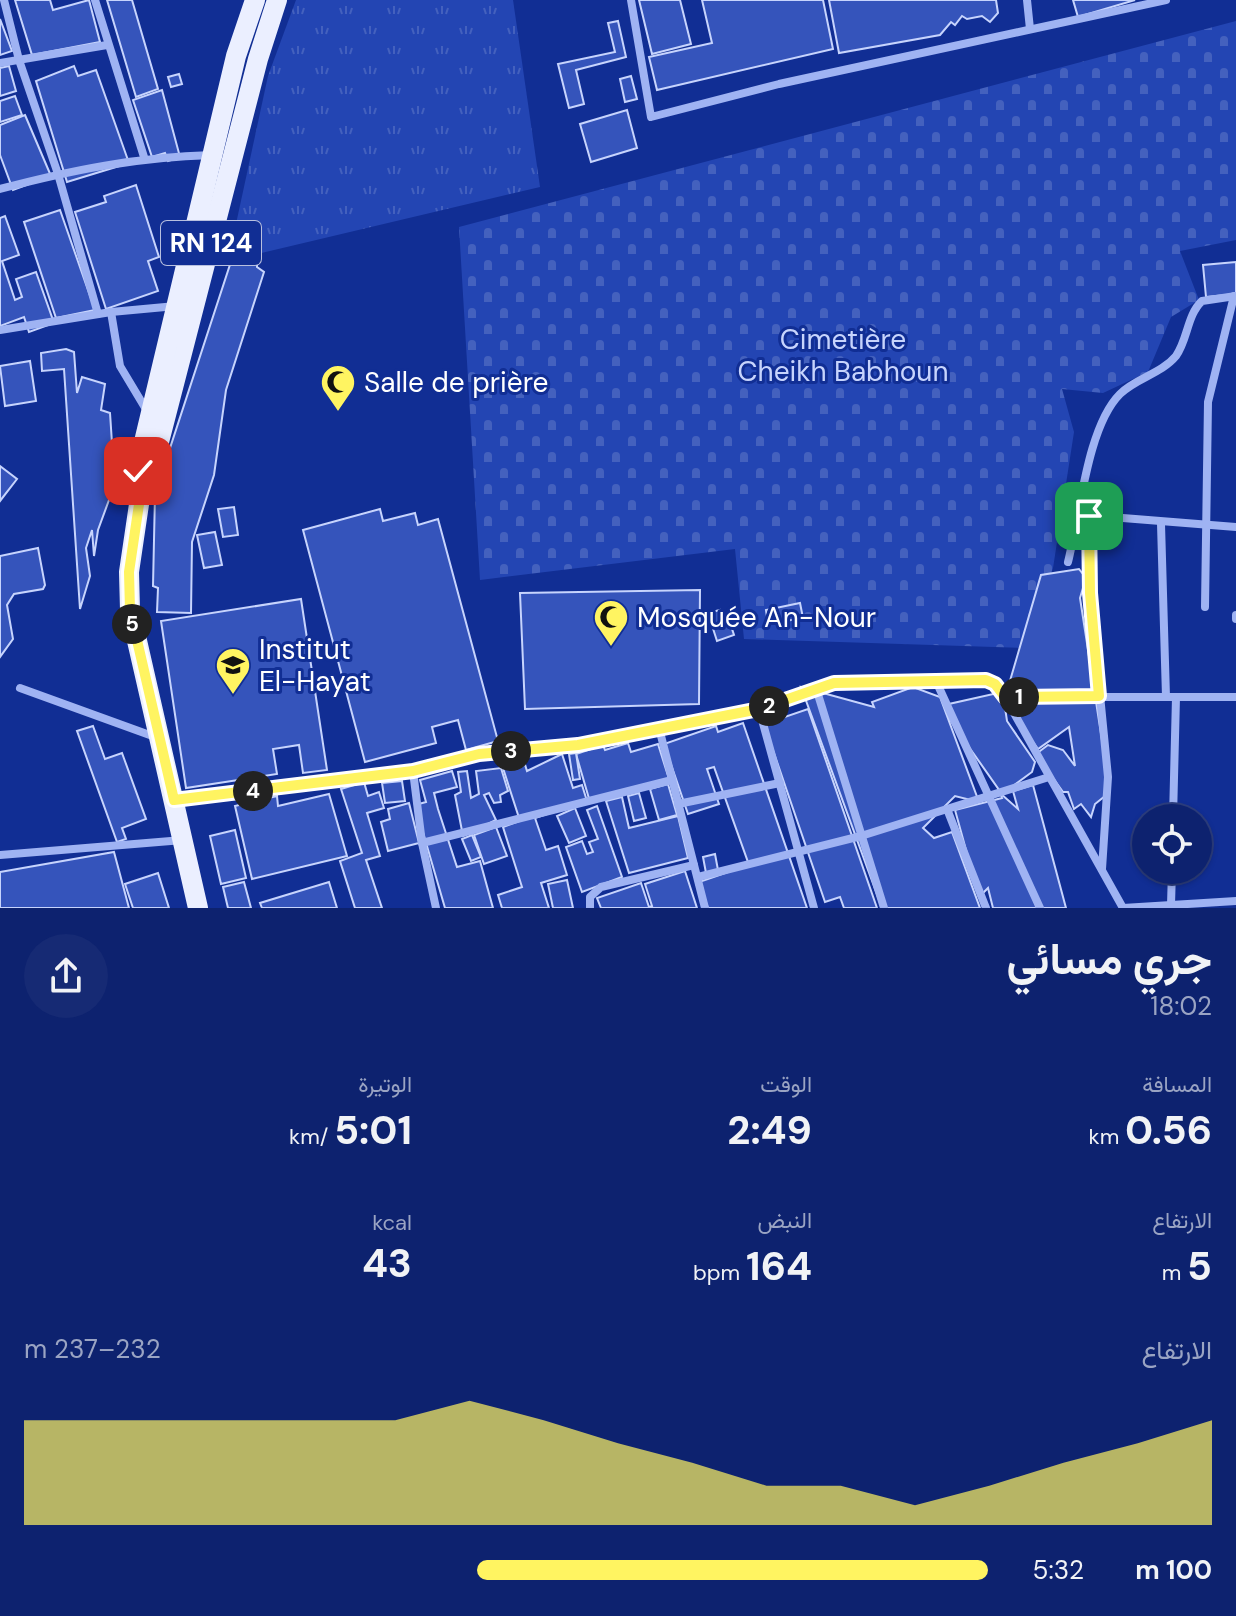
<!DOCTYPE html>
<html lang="ar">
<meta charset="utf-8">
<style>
:root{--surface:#0d226f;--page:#162a74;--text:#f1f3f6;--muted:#9aa4c3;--line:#2d3f82;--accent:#fff461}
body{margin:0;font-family:"DM Sans",Vazirmatn,sans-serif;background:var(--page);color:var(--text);direction:rtl;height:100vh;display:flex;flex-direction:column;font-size:30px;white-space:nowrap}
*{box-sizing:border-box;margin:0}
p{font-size:26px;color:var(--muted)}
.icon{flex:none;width:44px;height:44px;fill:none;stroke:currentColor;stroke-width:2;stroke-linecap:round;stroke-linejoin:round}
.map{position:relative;height:908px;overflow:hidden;direction:ltr}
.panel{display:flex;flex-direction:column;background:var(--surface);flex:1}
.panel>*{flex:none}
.fabs{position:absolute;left:1132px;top:804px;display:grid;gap:16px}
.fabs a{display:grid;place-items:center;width:80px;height:80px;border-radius:50%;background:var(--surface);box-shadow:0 2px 6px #0004,0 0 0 2px var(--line);font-size:40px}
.pin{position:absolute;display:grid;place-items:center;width:68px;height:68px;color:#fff;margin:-34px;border-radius:16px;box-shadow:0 4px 12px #0006}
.km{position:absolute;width:40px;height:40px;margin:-20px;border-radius:50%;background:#222;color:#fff;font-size:22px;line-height:40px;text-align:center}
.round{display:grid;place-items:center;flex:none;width:84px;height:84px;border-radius:42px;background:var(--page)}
.summary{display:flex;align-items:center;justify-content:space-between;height:136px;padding:0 24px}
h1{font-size:44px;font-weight:700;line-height:60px}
.metrics{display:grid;grid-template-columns:repeat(3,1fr);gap:12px;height:136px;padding:8px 24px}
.metrics div{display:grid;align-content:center}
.metrics b{font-size:40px;font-weight:700}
.metrics small{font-size:22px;font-weight:400}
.metrics p{font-size:22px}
.chart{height:224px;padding:16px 24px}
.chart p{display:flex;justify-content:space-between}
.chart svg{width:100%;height:144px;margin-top:8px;fill:var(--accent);opacity:.7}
ul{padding:0 24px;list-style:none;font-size:26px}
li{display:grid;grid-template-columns:128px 96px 1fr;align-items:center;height:60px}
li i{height:20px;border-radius:10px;background:var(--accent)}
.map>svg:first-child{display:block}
.cemetery{fill:url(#cemetery-stones)}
.park{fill:url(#park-tufts)}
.building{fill:#3554bb;stroke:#c7d4fd;stroke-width:2}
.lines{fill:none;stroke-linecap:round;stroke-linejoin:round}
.street{stroke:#9fb3f3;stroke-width:8}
.primary{stroke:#ebefff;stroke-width:20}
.route-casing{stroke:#fff;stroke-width:16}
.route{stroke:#fff461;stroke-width:10}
.labels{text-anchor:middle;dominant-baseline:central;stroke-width:6;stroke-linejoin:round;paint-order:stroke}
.shield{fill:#112e94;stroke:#b8c0df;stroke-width:2}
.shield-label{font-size:26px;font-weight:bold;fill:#fff}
.park-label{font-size:28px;fill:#c7d4fd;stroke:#112e94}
.poi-label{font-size:28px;fill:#fff;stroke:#112e94;text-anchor:start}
</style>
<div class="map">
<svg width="1236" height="908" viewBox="0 0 1236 908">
<defs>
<pattern id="cemetery-stones" width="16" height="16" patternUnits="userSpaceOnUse" patternTransform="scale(2)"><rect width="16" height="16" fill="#2345b3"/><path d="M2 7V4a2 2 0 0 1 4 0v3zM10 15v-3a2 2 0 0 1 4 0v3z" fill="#4461be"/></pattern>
<pattern id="park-tufts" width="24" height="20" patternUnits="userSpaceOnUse" patternTransform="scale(2)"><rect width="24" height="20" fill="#2345b3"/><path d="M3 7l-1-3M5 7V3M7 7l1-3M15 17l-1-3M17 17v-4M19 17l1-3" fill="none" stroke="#4461be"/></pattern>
</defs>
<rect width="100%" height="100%" fill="#112e94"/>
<!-- cemetery -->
<path class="cemetery" d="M1236,21v219l-56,11 19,49 -28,17 -23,55 -45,21 -41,-4 12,43 -21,136 -29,80 -280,-9 -9,-90 -255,31 -21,-353z"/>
<!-- park -->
<path class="park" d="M296,0h217l27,187 -312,74 40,-185z"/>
<!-- building -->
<g class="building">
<path d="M15,0h35l3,10 36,-10 11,42 -68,13z"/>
<path d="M107,0h25l26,89 -22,8z"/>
<path d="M639,0h41l11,44 -39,10z"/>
<path d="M702,0h121l10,49 -176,41 -8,-33 63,-14z"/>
<path d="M829,0h167l2,13 -8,9 -8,-6 -15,3 -5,-3 -7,9 -4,-3 -11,13 -101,18z"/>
<path d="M1073,0h62l-57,17z"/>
<path d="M0,19l12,32 -12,4z"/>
<path d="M618,21l8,36 -50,13 8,34 -15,4 -11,-44 57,-12 -7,-29z"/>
<path d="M9,66l7,25 -16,5v-28z"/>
<path d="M74,66l4,10 18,-6 33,93 -62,19 -31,-101z"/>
<path d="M179,74l3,10 -11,3 -3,-10z"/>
<path d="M631,76l6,23 -12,3 -5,-23z"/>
<path d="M162,90l18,67 -12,4 -3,-8 -13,4 -19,-57z"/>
<path d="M15,96l7,19 -22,7v-21z"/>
<path d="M627,110l10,38 -46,14 -11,-38z"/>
<path d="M25,115l26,61 -38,14 -13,-35v-30z"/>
<path d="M136,185l23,72 -11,4 10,30 -52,18 -31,-97 31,-10 -2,-6z"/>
<path d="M60,210l35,100 -39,8 -32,-96z"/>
<path d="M5,216l14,39 -17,6 13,39 7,-3 -6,-18 20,-7 18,51 -25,9 -5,-15 -24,9v-108z"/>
<path d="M240,234l10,3 -6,21h13v9l7,5 -38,118 -12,85 -22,67 -1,71 -34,-1 1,-24 -5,-2 2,-92z"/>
<path d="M1236,262v32l-30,3 -3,-32z"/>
<path d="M66,349l8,3 3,41 5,-16 23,7 -4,26 9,3 2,30 7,2 1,25 -22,60 -4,26 -2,-26 -6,18 4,28 -10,33 -16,-240 -22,2 -1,-18z"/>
<path d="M30,361l6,40 -31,5 -5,-40z"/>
<path d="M0,466l17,13 -17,22z"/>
<path d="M234,507l4,28 -15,2 -5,-28z"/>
<path d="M380,509l3,12 32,-8 3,12 20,-6 60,222 -32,9 -8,-30 -26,7 4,16 -71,19 -62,-232z"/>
<path d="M215,532l7,33 -18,3 -7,-33z"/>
<path d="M38,548l7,37 -2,4 -29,5 -7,11 6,34 -13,18v-101z"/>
<path d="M1079,569l7,9 -6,20 30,194 -15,12 -4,13 -10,-13 -7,5 -6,-17h-5l-27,-38 12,-9 15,5 12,16 -6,-39 -31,22 -34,-48 3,20 28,41 -3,10 -30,22 -62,-88 67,-15 34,-116z"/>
<path d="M700,590l-1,114 -174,5 -5,-116z"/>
<path d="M301,599l26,171 -24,3 -4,-28 -26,4 4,25 -91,14 -25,-167z"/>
<path d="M800,603l3,15 -35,6 -2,-14z"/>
<path d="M720,610l3,12 6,-2 5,15 -17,6 -9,-28z"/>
<path d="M801,687l73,20 -2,-5 41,-15 27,10 39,105 -24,-6 -32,32 11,10 18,-6 28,76h-98z"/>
<path d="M808,709l69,199h-33l-4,-11 -15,5 -61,-178z"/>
<path d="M743,723l64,185h-99l-9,-26 50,-17 -35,-98 -7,2 12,35 -31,10 -24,-70 52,-18 2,6z"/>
<path d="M93,726l12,33 17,-6 24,66 -24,9 4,11 -9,3 -40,-111z"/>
<path d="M628,743l3,9 27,-8 11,35 -79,23 -14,-48 27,-9 2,5z"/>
<path d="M576,753l4,26 -7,1 -4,-26z"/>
<path d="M562,754l11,34 9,-3 5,16 -52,17 11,32 12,-4 9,29 -26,8 8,25h-47l-4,-13 24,-8 -19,-60 17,-6 -18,-56 21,-7 4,13z"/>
<path d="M501,768l7,23 -8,4 1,7 -7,1 -5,-10 -5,2 12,25 -33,16 -8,-41 6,-3 -3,-20 9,-1 4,27 8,-4 -3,-23z"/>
<path d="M452,771l5,16 -23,6 4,16 19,58 23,-6 13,47h-48l-30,-103 11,-3 -6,-22z"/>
<path d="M402,781l3,20 -20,2 -3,-20z"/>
<path d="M364,782l4,14 11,-4 5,16 -17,5 13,43 -14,4 16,48h-27l-15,-47 22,-8 -21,-64z"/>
<path d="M668,784l9,31 -18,5 -9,-31z"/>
<path d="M1033,785l33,123h-73l-5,-20 -9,9 -24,-87 47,-12 -2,-5 18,16 -5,-18z"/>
<path d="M639,793l7,25 -12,3 -6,-25z"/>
<path d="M329,794l18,62 -95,23 -17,-73 42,-10 1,10z"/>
<path d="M622,797l7,31 49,-12 10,42 -59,15 -23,-72z"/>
<path d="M409,803l10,40 -31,8 -7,-29 9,-3 -2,-10z"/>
<path d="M597,806l25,71 -40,15 -16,-45 16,-6 5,13 6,-2 -4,-10 9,-3 -11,-29z"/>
<path d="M575,808l11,28 -17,7 -12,-27z"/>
<path d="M496,827l11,29 -23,8 -10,-29z"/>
<path d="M235,830l11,48 -25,6 -11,-48z"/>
<path d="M472,835l9,22 -10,4 -9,-22z"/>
<path d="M114,852l15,56h-129v-36z"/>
<path d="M715,854l3,16 -12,3 -3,-16z"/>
<path d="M685,871l12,37h-96l-4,-10 44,-15 8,24 3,-1 -7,-22z"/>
<path d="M158,873l11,35h-36l-8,-24z"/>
<path d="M567,880l6,28h-20l-5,-24z"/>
<path d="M244,882l7,26h-23l-5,-21z"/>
<path d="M329,882l8,26h-75l-2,-5z"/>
</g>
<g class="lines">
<!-- street -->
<g class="street">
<path d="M4,0l15,60 39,114 40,140"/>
<path d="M95,0l49,157"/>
<path d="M631,0l20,117 128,-33 387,-84"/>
<path d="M1027,0l3,29"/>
<path d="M0,63l107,-18"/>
<path d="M0,189c72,-19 137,-32 212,-34"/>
<path d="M111,312l9,54 27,45"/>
<path d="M0,330l111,-18 65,-6"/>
<path d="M1085,515l151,12"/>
<path d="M1089,516l1,77 18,184 -6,92"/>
<path d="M1161,524l5,173"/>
<path d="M1068,562c12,-47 19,-135 52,-168 16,-16 41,-20 56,-38 12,-17 11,-41 26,-55l34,-5"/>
<path d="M1205,607l3,-205 26,-106"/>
<path d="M1236,615v4"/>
<path d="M936,681l104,227"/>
<path d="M20,688l138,50"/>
<path d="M816,688l68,220"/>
<path d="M1005,697h231"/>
<path d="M759,709l55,199"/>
<path d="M659,728l46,180"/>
<path d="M413,771l9,72 14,65"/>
<path d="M175,800l238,-29 66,-17 99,-9 181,-36 75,-26 152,-3 9,4 10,13 118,211"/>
<path d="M678,804l102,-21"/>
<path d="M947,809l39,99"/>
<path d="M1173,818l3,-121"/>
<path d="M422,843l250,-63"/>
<path d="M0,855l183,-15"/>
<path d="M698,877l163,-41 188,-59"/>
<path d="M1171,905l1,-35"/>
<path d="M590,908v-11l11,-10 93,-22"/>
<path d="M1123,908l113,-7"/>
</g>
<!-- primary -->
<g class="primary">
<path d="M142,484l10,-15 106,-410 19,-59"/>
<path d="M198,908l-68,-298 -1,-38 13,-88 -4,-17 98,-411 19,-56"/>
</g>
</g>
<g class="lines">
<!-- route casing -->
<g class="route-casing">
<path id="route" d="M138,471l4,13 -13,88 1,38 44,190 239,-29 66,-17 99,-9 181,-36 75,-26 152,-3 9,4 10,13 94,-1 -9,-103 -1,-77"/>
</g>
<!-- route -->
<use href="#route" class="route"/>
</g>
<!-- icons -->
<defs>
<g id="mosque-pin" transform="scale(1.8)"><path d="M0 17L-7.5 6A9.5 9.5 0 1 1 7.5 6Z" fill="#fff461" stroke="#112e94"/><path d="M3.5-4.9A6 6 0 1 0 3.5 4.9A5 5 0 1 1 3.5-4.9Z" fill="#111"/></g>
<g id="university-pin" transform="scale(1.8)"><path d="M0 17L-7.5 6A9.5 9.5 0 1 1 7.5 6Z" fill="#fff461" stroke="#112e94"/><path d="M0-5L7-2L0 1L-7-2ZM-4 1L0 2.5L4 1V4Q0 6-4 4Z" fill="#111"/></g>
</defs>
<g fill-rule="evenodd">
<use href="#mosque-pin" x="338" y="382"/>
<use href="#mosque-pin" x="611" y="617"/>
<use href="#university-pin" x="233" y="665"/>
</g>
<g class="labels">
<!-- shield labels -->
<rect class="shield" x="161" y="221" width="100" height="44" rx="6"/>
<g class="shield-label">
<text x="211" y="243">RN 124</text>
</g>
<!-- park labels -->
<g class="park-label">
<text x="843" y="339">Cimetière<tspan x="843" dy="32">Cheikh Babhoun</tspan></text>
</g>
<!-- poi labels -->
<g class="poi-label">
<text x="364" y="382">Salle de prière</text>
<text x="637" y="617">Mosquée An-Nour</text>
<text x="259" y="649">Institut<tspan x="259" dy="32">El-Hayat</tspan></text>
</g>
</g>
</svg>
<div class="fabs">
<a><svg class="icon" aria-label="locate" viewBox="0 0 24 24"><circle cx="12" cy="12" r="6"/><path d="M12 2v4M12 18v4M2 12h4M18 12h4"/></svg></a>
</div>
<div class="pin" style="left:1089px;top:516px;background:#1e9e55"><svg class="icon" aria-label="arrive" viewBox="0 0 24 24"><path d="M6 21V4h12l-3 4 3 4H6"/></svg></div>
<div class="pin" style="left:138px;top:471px;background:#d93025"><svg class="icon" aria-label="check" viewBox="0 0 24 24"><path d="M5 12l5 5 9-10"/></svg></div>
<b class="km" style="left:1019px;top:697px">1</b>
<b class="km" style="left:769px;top:706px">2</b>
<b class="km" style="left:511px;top:751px">3</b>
<b class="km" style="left:253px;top:791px">4</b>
<b class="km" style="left:132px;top:624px">5</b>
</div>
<section class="panel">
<div class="summary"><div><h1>جري مسائي</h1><p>18:02</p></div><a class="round"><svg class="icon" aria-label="share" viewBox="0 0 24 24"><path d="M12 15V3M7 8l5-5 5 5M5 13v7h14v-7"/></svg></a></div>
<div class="metrics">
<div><p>المسافة</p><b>0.56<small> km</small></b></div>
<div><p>الوقت</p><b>2:49</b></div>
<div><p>الوتيرة</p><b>5:01<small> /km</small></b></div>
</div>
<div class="metrics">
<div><p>الارتفاع</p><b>5<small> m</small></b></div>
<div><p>النبض</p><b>164<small> bpm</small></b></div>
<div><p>kcal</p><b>43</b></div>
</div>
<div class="chart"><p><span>الارتفاع</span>232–237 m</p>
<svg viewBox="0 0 160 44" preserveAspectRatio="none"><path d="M0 44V12L10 12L20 12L30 12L40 12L50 12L60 6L70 12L80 19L90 25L100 32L110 32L120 38L130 32L140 25L150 19L160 12V44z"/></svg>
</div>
<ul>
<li><b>100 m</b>5:32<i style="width:53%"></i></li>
</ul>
</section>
